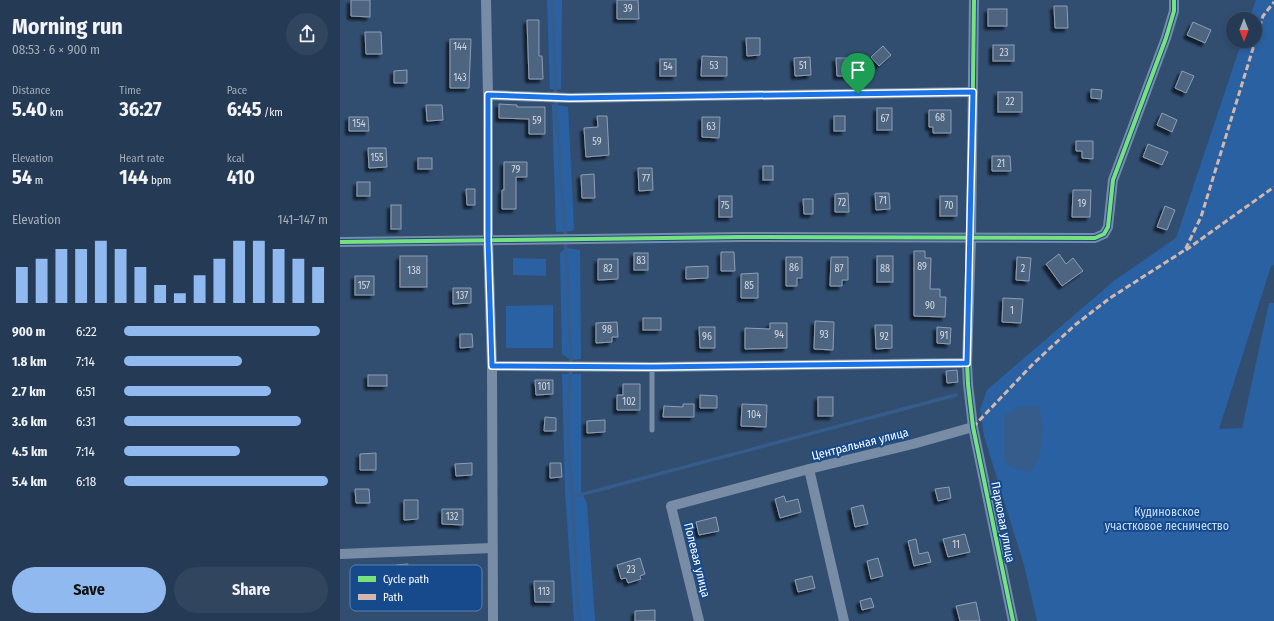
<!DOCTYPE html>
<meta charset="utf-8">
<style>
:root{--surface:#253a55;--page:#31455f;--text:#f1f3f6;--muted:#a3adb9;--line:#42546c;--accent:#90b9f0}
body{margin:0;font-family:"Fira Sans Condensed",sans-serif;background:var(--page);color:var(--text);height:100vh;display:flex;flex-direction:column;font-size:15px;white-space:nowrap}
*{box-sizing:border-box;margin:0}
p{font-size:13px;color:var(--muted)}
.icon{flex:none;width:22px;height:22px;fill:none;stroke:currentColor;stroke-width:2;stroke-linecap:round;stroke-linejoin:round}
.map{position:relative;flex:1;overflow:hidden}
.side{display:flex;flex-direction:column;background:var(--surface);width:340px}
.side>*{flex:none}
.needle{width:26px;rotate:180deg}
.fabs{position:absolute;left:886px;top:12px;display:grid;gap:8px}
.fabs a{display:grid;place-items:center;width:36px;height:36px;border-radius:50%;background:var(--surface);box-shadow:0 2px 6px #0003,0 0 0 1px var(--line);font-size:20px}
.pin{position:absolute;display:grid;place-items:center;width:34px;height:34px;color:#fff;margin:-41px -17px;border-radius:50% 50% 50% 0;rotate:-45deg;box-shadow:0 0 4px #0007}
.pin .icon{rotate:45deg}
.round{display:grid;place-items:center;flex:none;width:42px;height:42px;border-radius:21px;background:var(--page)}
.head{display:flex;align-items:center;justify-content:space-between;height:68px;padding:0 12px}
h1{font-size:22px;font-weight:700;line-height:30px}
.stats{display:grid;grid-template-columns:repeat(3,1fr);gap:6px;height:68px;padding:4px 12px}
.stats div{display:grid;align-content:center}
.stats b{font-size:20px;font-weight:700}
.stats small{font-size:11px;font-weight:400}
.stats p{font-size:11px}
.chart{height:112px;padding:8px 12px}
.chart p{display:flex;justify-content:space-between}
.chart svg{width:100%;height:72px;margin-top:4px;stroke:var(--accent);stroke-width:6}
.action{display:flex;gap:8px;margin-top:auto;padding:8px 12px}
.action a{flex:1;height:46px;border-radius:24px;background:var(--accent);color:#111;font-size:16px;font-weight:700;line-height:46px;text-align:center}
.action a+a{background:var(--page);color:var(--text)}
ul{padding:0 12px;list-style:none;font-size:13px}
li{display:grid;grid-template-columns:64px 48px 1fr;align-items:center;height:30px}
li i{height:10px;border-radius:5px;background:var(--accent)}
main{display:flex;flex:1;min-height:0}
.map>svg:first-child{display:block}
.green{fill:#2a61a3}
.water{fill:#365c8b}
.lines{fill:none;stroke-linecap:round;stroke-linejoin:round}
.stream{stroke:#365c8b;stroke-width:3.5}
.building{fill:#4e6581;stroke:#8d9eb4;filter:url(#shadow)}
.lane{stroke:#788da5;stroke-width:5}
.street{stroke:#788da5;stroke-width:10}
.quiet{stroke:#d1b7ad;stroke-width:3;stroke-dasharray:6 3;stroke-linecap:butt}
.cycleway-casing{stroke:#164a8c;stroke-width:6}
.cycleway{stroke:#77e17e;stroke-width:4}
.route-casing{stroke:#fff;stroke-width:8}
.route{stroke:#1a73e8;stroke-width:5}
.labels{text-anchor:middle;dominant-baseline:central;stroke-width:4;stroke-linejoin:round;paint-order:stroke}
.number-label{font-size:10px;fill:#d3d8e0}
.street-label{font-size:12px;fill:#fff;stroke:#164a8c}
.park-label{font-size:12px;fill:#c7defb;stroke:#164a8c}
.key{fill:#164a8c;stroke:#5c80ae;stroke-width:1}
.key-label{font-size:11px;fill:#fff}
</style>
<main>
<section class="side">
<div class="head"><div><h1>Morning run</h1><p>08:53 · 6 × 900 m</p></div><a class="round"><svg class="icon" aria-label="share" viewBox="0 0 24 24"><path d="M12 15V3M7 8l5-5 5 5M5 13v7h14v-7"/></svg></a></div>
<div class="stats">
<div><p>Distance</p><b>5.40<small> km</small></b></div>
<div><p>Time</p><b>36:27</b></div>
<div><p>Pace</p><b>6:45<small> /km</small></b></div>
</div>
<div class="stats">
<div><p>Elevation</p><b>54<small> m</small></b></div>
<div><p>Heart rate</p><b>144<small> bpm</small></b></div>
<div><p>kcal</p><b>410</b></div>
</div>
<div class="chart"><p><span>Elevation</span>141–147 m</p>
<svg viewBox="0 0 160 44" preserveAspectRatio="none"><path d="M5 44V22M15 44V17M25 44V11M35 44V11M45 44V6M55 44V11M65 44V22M75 44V33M85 44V38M95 44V27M105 44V17M115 44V6M125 44V6M135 44V11M145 44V17M155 44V22"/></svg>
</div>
<ul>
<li><b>900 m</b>6:22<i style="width:96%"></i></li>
<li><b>1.8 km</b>7:14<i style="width:58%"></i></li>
<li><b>2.7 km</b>6:51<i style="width:72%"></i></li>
<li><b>3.6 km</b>6:31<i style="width:87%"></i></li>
<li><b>4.5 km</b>7:14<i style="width:57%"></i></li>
<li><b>5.4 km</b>6:18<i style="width:100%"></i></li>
</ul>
<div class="action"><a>Save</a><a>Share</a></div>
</section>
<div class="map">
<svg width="934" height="621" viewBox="0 0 934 621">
<defs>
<filter id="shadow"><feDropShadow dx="-3.5" dy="3.5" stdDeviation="1" flood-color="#0009"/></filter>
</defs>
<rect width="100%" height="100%" fill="#314e71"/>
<!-- green -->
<g class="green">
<path d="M207,0h15l-1,89h-11z"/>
<path d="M916,0h18v265l-3,1 -52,163 23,-1 27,-125h5v318h-237l-13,-56 -40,-129 -4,-27 7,-19 128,-110 61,-42 66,-197h13v-22h-6z"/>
<path d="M212,104l16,3 6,121 -2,3 -16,1z"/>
<path d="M226,248l14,2 1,109 -10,1 -9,-6 -2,-101z"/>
<path d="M173,258l33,1v17l-33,-1z"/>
<path d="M213,305v43h-47v-42z"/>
<path d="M222,374h19v117l6,13 8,117h-21l-9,-130z"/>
</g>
<!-- water -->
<path class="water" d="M680,406l19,1 5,23 -5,28 -7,12 -6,2 -17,-6 -5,-6v-44z"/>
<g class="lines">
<!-- stream -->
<g class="stream">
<path d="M213,0l3,106 9,126 6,128 -3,66 11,195"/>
<path d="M232,497l384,-102"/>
</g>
</g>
<!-- building -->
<g class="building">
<path d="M11,0h19v17l-19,-1z"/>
<path d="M277,0h21l1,19h-22z"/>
<path d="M714,6h13l1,22h-13z"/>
<rect x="648" y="9" width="19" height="17"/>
<path d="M187,20h12v36h3l1,23h-14z"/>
<path d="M853,22l18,8 -6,13 -18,-8z"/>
<path d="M25,32h16l1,22h-16z"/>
<path d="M406,38h14v17l-13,1z"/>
<path d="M110,39h21l-2,49h-19z"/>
<rect x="653" y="45" width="21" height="16"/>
<path d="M543,46l8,9 -12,11 -8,-9z"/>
<path d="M362,56l25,1v19h-26z"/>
<path d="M470,57l1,18 -16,1 -1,-18z"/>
<path d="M496,58h15l1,18h-15z"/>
<rect x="320" y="59" width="16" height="17"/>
<path d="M67,70v13h-13v-12z"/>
<path d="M842,71l12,5 -8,17 -11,-5z"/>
<path d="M751,89l11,1 -1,9 -10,-1z"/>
<rect x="658" y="92" width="24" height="20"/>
<path d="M159,104l18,1v2h28v27h-16v-15l-30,-1z"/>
<path d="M86,105h16l1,15 -16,1z"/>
<rect x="537" y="108" width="15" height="22"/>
<path d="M589,110h22v23h-18v-6h-4z"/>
<path d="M822,113l15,7 -5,12 -15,-7z"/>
<path d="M257,116h10l2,39 -23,2 -2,-29 14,-1z"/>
<rect x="494" y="116" width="11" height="15"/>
<path d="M9,117h19l1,14h-20z"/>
<path d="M362,117h18l-1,21 -17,-1z"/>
<path d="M736,141h17v18l-11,-1v-7h-6z"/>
<path d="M808,144l20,8 -6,13 -19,-8z"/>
<path d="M28,148h18l1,19 -18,1z"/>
<path d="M652,156h18l1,15h-19z"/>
<rect x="78" y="158" width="14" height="11"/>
<path d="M164,162h23v15h-11v32h-14v-19h2z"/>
<rect x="423" y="166" width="10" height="14"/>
<path d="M298,168h14l1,22 -14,1z"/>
<path d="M254,174l1,24h-13l-1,-23z"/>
<rect x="17" y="182" width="13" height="14"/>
<path d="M126,189h9v16h-8z"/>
<path d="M733,190h18l-1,27h-18z"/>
<path d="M508,193l1,19h-14v-18z"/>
<path d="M535,193h14l1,16 -14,1z"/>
<rect x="379" y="196" width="13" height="21"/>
<rect x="600" y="196" width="17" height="20"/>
<path d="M463,199h10v15h-9z"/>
<rect x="51" y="205" width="10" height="24"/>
<path d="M825,206l10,4 -8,20 -10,-3z"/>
<path d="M574,251h11v7h6l-1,31h10v8h6l-1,20 -31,-1z"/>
<path d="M381,252h13l1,19h-14z"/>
<rect x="294" y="253" width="14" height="17"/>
<path d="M719,254l7,10 7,-6 10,13 -21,15 -16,-22z"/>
<rect x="60" y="256" width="27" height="31"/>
<rect x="537" y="256" width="16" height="26"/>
<path d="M446,257h16v21h-5v8h-11z"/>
<path d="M491,257h17v23h-6v6h-12z"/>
<path d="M677,257l14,1 -2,23 -13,-1z"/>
<path d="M258,259h20v20l-20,1z"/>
<path d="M368,266v12l-22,1v-12z"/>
<path d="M418,273v25h-17v-24z"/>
<rect x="15" y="276" width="19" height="19"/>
<path d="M113,288h18v15l-18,1z"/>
<path d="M663,298l20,1 -2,24 -19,-1z"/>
<rect x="303" y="318" width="18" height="12"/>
<path d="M475,321l19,1 -1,28 -19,-1z"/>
<path d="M277,322l1,15h-6v5l-16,1v-20z"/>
<path d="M430,323h17v25l-42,1v-21l25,1z"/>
<path d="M535,325h17v23l-16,1z"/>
<path d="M359,327h16v21h-15z"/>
<path d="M597,327l14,1 -1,16 -13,-1z"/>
<path d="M120,334h12l1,13 -13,1z"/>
<path d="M617,370l1,12 -11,1 -1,-12z"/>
<rect x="28" y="375" width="19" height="11"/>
<path d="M195,380h18v14l-17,1z"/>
<path d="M283,384h17v26h-23v-15h6z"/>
<path d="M360,395l17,1v12h-17z"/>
<rect x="478" y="397" width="15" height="19"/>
<path d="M343,404h11v13h-31l1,-11 19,1z"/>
<path d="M402,404l25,1 -1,22 -25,-1z"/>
<path d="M205,417l11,1v13h-12z"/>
<path d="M265,420v12l-18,1v-12z"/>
<path d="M36,453v17h-16v-16z"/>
<path d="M132,463v12l-16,1 -1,-12z"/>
<path d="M210,463h11l1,14 -12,1z"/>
<path d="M609,487l2,11 -13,3 -3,-12z"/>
<path d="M15,489h14l1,14h-14z"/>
<path d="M444,496l2,6 12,-3 3,13 -21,6 -5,-19z"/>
<path d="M64,500h14v19l-14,1z"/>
<path d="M523,505l5,19 -13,3 -4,-19z"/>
<path d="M102,509h21v16l-21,-1z"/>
<path d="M376,517l3,14 -20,4 -3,-13z"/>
<path d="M625,534l5,18 -22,5 -5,-18z"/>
<path d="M576,539l3,15 9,-2 3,10 -17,4 -6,-25z"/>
<path d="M300,558l5,16 -5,2 1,3 -13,4 -2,-5 -5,1 -4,-14z"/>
<path d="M538,558l5,18 -12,3 -4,-18z"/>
<path d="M68,564v18l-12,1v-5l-25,1v-10l25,-1v-3z"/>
<path d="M472,576l3,12 -17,4 -3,-12z"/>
<path d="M194,581h20v21h-19z"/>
<path d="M531,598l3,9 -12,3 -2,-9z"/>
<path d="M636,602l4,19h-20l-4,-15z"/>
<path d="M315,610v11h-20v-10z"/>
</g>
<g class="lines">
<!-- lane -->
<path class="lane" d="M312,367v63"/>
<!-- street -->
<g class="street">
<path d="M146,0l2,95v145l4,126 1,255"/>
<path d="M634,0l-3,238 -4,125 1,21 5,43 40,194"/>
<path d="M148,95l82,3 403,-6"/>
<path d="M0,242l401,-5 354,1 9,-4 4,-7 5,-47 53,-142 8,-27v-11"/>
<path d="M152,366l160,1 315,-4"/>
<path d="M0,554l152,-6"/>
<path d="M359,621l-28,-115 138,-37"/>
<path d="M504,621l-35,-152 104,-25 60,-17"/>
</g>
<!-- quiet -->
<g class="quiet">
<path d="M846,250l88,-63"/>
<path d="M633,427l60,-63 42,-39 35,-27 75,-48 16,-33 62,-201 11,-14"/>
</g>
<!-- cycleway casing -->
<g class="cycleway-casing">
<g id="cycleway">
<path d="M634,0l-3,238 -4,125 1,21 5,43 40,194"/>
<path d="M0,242l401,-5 354,1 9,-4 4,-7 5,-47 53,-142 8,-27v-11"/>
</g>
</g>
<!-- cycleway -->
<use href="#cycleway" class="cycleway"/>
</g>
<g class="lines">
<!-- route casing -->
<g class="route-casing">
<path id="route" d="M633,92l-6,271 -315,4 -160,-1 -4,-126v-145l82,3z"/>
</g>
<!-- route -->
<use href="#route" class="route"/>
</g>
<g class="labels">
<!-- number labels -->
<g class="number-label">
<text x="288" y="9">39</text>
<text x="120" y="47">144</text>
<text x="664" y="53">23</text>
<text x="374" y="66">53</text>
<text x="463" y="66">51</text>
<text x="328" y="67">54</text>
<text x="120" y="78">143</text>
<text x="670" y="102">22</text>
<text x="600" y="118">68</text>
<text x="545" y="119">67</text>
<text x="197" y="121">59</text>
<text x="19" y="124">154</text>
<text x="371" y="127">63</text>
<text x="257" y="142">59</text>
<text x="37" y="158">155</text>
<text x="661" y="164">21</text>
<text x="176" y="170">79</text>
<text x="306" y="179">77</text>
<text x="543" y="201">71</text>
<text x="502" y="203">72</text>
<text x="742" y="204">19</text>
<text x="385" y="206">75</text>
<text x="609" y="206">70</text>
<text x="301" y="261">83</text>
<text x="582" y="267">89</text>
<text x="454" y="268">86</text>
<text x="268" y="269">82</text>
<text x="499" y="269">87</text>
<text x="545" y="269">88</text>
<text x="683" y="269">2</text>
<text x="74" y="271">138</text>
<text x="24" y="286">157</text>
<text x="409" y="286">85</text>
<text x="122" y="296">137</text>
<text x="590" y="306">90</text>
<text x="672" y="311">1</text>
<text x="267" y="330">98</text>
<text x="439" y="335">94</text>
<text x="484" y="335">93</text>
<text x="604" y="336">91</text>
<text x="367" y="337">96</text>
<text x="544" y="337">92</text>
<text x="204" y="387">101</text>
<text x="289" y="402">102</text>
<text x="414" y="415">104</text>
<text x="112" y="517">132</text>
<text x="616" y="545">11</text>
<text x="291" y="570">23</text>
<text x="204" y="592">113</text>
</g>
<!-- street labels -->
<g class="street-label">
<text transform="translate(520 444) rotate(-14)">Центральная улица</text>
<text transform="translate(663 522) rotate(79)">Парковая улица</text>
<text transform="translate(357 560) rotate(76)">Полевая улица</text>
</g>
<!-- park labels -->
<g class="park-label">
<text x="827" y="512">Кудиновское<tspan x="827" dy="14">участковое лесничество</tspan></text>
</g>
</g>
<!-- legend -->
<rect x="10" y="565" width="132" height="46" rx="6" class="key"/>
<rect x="18" y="576" width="18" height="6" fill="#77e17e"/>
<rect x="18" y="594" width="18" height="6" fill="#d1b7ad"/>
<g class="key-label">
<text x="43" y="583">Cycle path</text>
<text x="43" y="601">Path</text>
</g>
</svg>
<div class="fabs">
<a><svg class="needle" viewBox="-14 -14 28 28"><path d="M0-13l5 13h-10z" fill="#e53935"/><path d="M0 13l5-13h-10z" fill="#a3adb9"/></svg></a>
</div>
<div class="pin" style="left:518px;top:94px;background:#1e9e55"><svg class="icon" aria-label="arrive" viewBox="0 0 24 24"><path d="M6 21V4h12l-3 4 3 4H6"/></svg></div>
</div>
</main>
